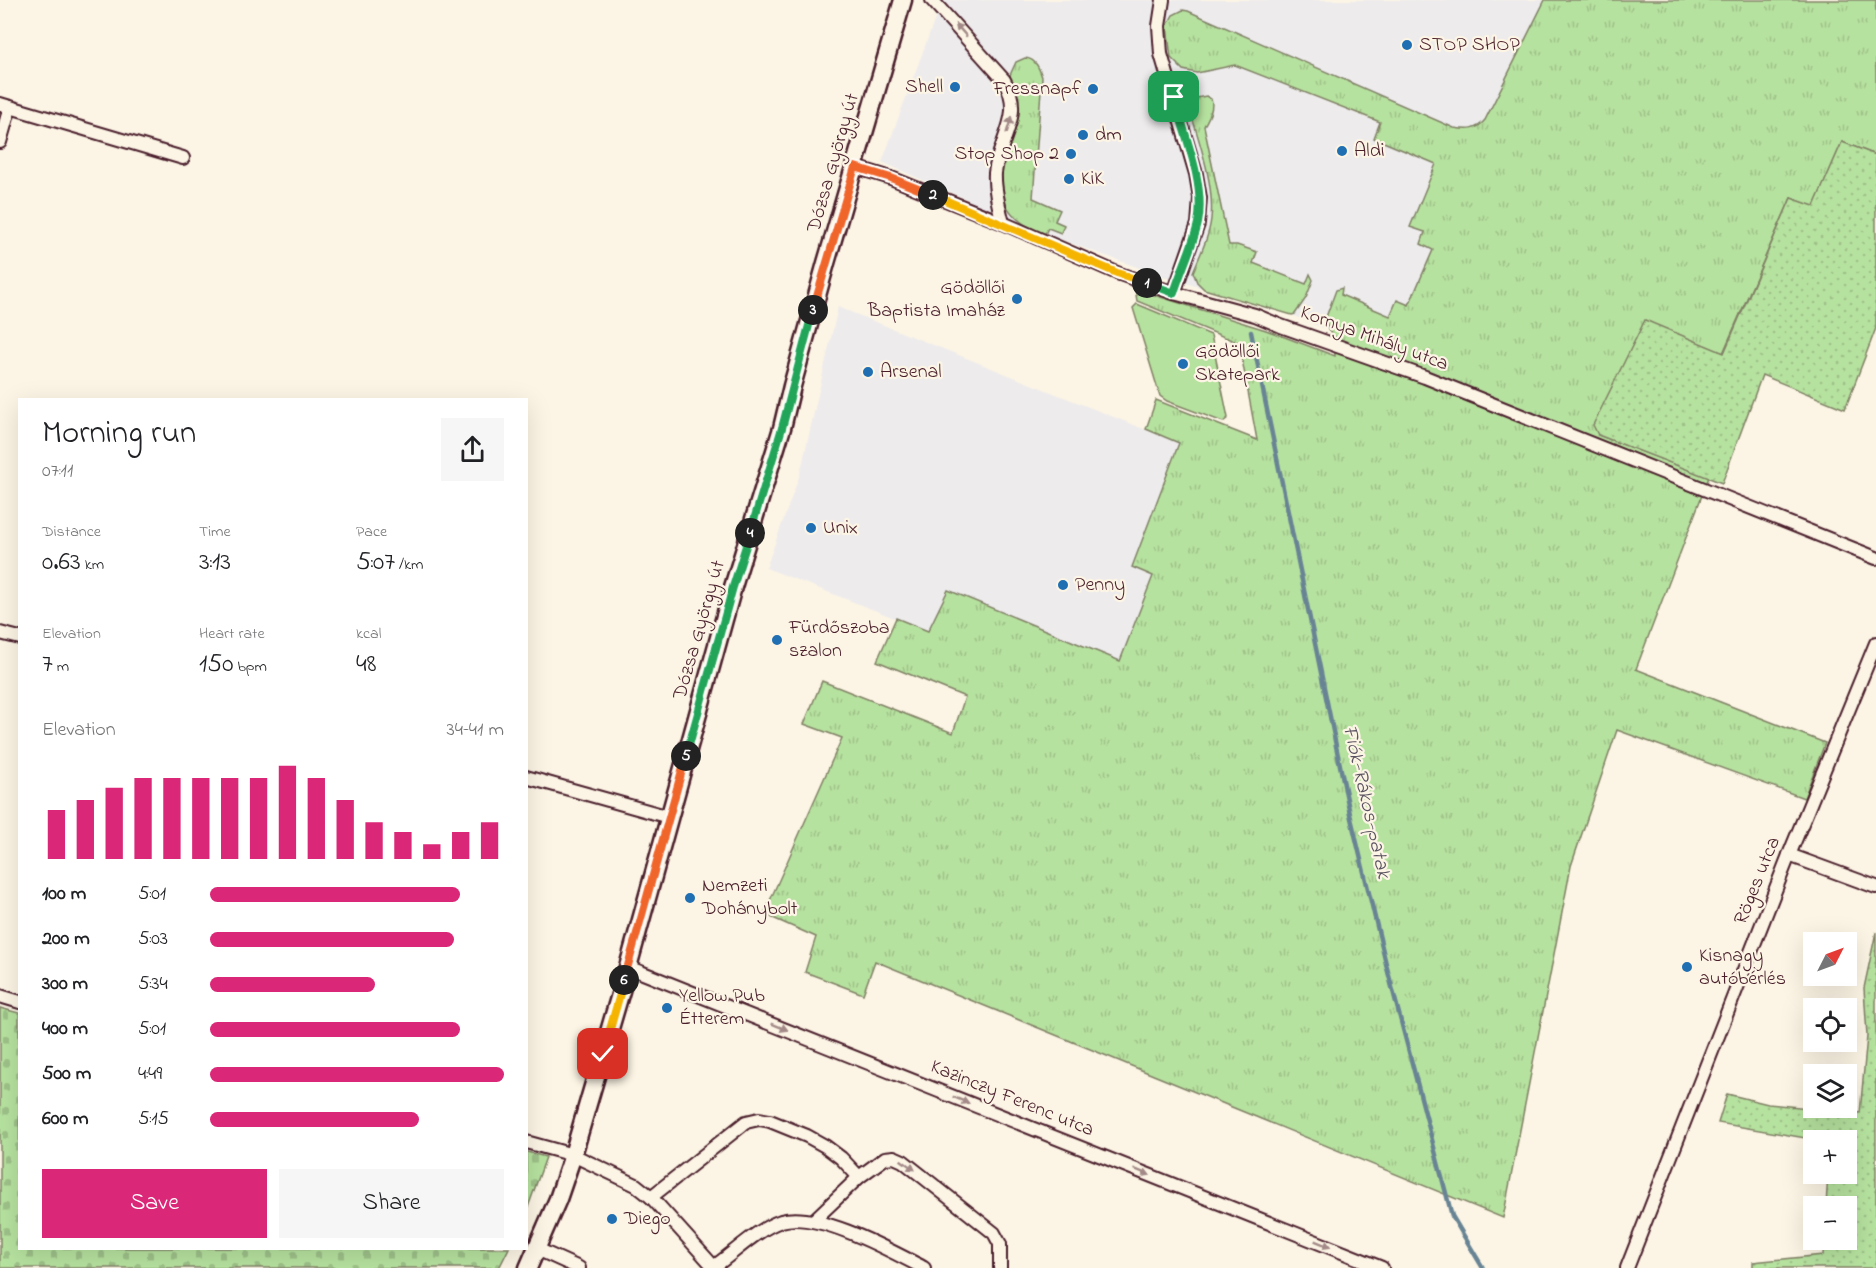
<!DOCTYPE html>
<meta charset="utf-8">
<style>
:root{--surface:#fff;--page:#f6f6f6;--text:#202124;--muted:#757577;--accent:#db2777}
body{margin:0;font-family:"Indie Flower",sans-serif;background:var(--page);color:var(--text);height:100vh;display:flex;flex-direction:column;font-size:22px;white-space:nowrap}
*{box-sizing:border-box;margin:0}
p{font-size:20px;color:var(--muted)}
.icon{flex:none;width:33px;height:33px;fill:none;stroke:currentColor;stroke-width:2;stroke-linecap:round;stroke-linejoin:round}
.map{position:relative;flex:1;overflow:hidden}
.sheet{position:absolute;left:18px;top:398px;width:510px;height:852px;display:flex;flex-direction:column;background:var(--surface);border-radius:0px;box-shadow:0 6px 24px #0002}
.sheet>*{flex:none}
.needle{width:39px;rotate:48deg}
.tools{position:absolute;left:1803px;top:932px;display:grid;gap:12px}
.tools a{display:grid;place-items:center;width:54px;height:54px;border-radius:0px;background:var(--surface);box-shadow:0 6px 24px #0002;font-size:30px}
.pin{position:absolute;display:grid;place-items:center;width:51px;height:51px;color:#fff;margin:-26px;border-radius:12px;box-shadow:0 3px 9px #0006}
.km{position:absolute;width:30px;height:30px;margin:-15px;border-radius:50%;background:#222;color:#fff;font-size:16px;line-height:30px;text-align:center}
.round{display:grid;place-items:center;flex:none;width:63px;height:63px;border-radius:0px;background:var(--page)}
.head{display:flex;align-items:center;justify-content:space-between;height:102px;padding:0 24px}
h1{font-size:33px;font-weight:600;line-height:45px}
.figures{display:grid;grid-template-columns:repeat(3,1fr);gap:9px;height:102px;padding:6px 24px}
.figures div{display:grid;align-content:center}
.figures b{font-size:26px;font-weight:600}
.figures small{font-size:16px;font-weight:400}
.figures p{font-size:16px}
.chart{height:168px;padding:12px 24px}
.chart p{display:flex;justify-content:space-between}
.chart svg{width:100%;height:108px;margin-top:6px;stroke:var(--accent);stroke-width:6}
.button{display:flex;gap:12px;margin-top:auto;padding:12px 24px}
.button a{flex:1;height:69px;border-radius:0px;background:var(--accent);color:#fff;font-size:24px;font-weight:600;line-height:69px;text-align:center}
.button a+a{background:var(--page);color:var(--text)}
ul{padding:0 24px;list-style:none;font-size:20px}
li{display:grid;grid-template-columns:96px 72px 1fr;align-items:center;height:45px}
li i{height:15px;border-radius:8px;background:var(--accent)}
.map>svg:first-child{display:block}
.built{fill:#edebec}
.grass{fill:url(#grass-tufts);stroke:#808065;stroke-width:1.5}
.cemetery{fill:url(#cemetery-stones);stroke:#808065;stroke-width:1.5}
.park{fill:#b6e29f;stroke:#808065;stroke-width:1.5}
.garden{fill:url(#garden-dots);stroke:#808065;stroke-width:1.5}
.lines{fill:none;stroke-linecap:round;stroke-linejoin:round}
.stream{stroke:#688494;stroke-width:4.5}
.street-casing{stroke:#4a1f2b;stroke-width:16}
.secondary-casing{stroke:#4a1f2b;stroke-width:21}
.street{stroke:#fcf5e5;stroke-width:12}
.secondary{stroke:#fcf5e5;stroke-width:16}
.oneway{fill:#a38a88}
.split-1-casing{stroke:#fff;stroke-width:12}
.split-2-casing{stroke:#fff;stroke-width:12}
.split-3-casing{stroke:#fff;stroke-width:12}
.split-4-casing{stroke:#fff;stroke-width:12}
.split-5-casing{stroke:#fff;stroke-width:12}
.split-6-casing{stroke:#fff;stroke-width:12}
.split-7-casing{stroke:#fff;stroke-width:12}
.split-1{stroke:#22a559;stroke-width:8}
.split-2{stroke:#f5b400;stroke-width:8}
.split-3{stroke:#f0652b;stroke-width:8}
.split-4{stroke:#22a559;stroke-width:8}
.split-5{stroke:#22a559;stroke-width:8}
.split-6{stroke:#f0652b;stroke-width:8}
.split-7{stroke:#f5b400;stroke-width:8}
.poi-dot{fill:#1f6fb2;stroke:#fcf5e5;stroke-width:2}
.labels{text-anchor:middle;dominant-baseline:central;stroke-width:4.5;stroke-linejoin:round;paint-order:stroke}
.poi-label{font-size:20px;fill:#4a1f2b;stroke:#fcf5e5;text-anchor:start}
.street-label{font-size:20px;fill:#4a1f2b;stroke:#fcf5e5}
.water-label{font-size:21px;font-style:italic;fill:#595260;stroke:#fcf5e5}
</style>
<div class="map">
<svg width="1876" height="1268" viewBox="0 0 1876 1268">
<defs>
<pattern id="grass-tufts" width="24" height="20" patternUnits="userSpaceOnUse" patternTransform="scale(1.5)"><rect width="24" height="20" fill="#b6e29f"/><path d="M3 7l-1-3M5 7V3M7 7l1-3M15 17l-1-3M17 17v-4M19 17l1-3" fill="none" stroke="#9ec189"/></pattern>
<pattern id="cemetery-stones" width="16" height="16" patternUnits="userSpaceOnUse" patternTransform="scale(1.5)"><rect width="16" height="16" fill="#b6e29f"/><path d="M2 7V4a2 2 0 0 1 4 0v3zM10 15v-3a2 2 0 0 1 4 0v3z" fill="#9ec189"/></pattern>
<pattern id="garden-dots" width="8" height="8" patternUnits="userSpaceOnUse" patternTransform="scale(1.5)"><rect width="8" height="8" fill="#b6e29f"/><path d="M2 2h.1M6 6h.1" fill="none" stroke="#9ec189" stroke-width="1.8" stroke-linecap="round"/></pattern>
</defs>
<rect width="100%" height="100%" fill="#fcf5e5"/>
<filter id="ink" filterUnits="userSpaceOnUse"><feTurbulence type="fractalNoise" baseFrequency=".0167" numOctaves="2"/><feDisplacementMap in="SourceGraphic" scale="12" xChannelSelector="R" yChannelSelector="G"/><feConvolveMatrix kernelMatrix="1 2 1 2 8 2 1 2 1" color-interpolation-filters="sRGB"/></filter>
<g filter="url(#ink)">
<!-- built -->
<g class="built">
<path d="M942,0h603l-60,120 -5,6 -13,4 -13,-2 -266,-117 -5,-1 -15,11 -1,5 1,19 67,20 145,58 -6,15 62,26 -26,62 16,6 7,18 -24,55 -19,11 -49,-22 -15,29 2,7 -36,-15 -133,-40 -114,-41 -163,-72z"/>
<path d="M838,307l341,136 -47,124 21,9 -33,86 -172,-71 -20,40 -162,-63 34,-94z"/>
</g>
<!-- grass -->
<g class="grass">
<path d="M1545,0h331v155l-34,-13 -28,65 -23,-9 -68,155 -125,82 111,42 -73,192 189,74 -21,55 -187,-68 -46,136 -68,352 -628,-257 -12,33 -58,-22 11,-35 -52,-23 78,-176 -38,-14 18,-43 131,52 12,-36 -88,-36 19,-43 32,13 20,-41 172,71 33,-85 -21,-9 47,-124 -33,-14 10,-29 101,40 -18,-97 -102,-42 -2,-12 131,41 69,26 -1,-19 -6,-7 -2,-13 10,-27 6,-2 -1,7 49,21 7,-16 12,5 24,-55 -12,-6 4,-12 -15,-5 26,-63 -62,-26 6,-16 -145,-57 -38,8 -14,-3 -12,-12 -4,-32 6,-11 10,-5 5,1 266,117c13,2 22,3 31,-8z"/>
<path d="M1025,58c11,1 14,10 17,19l-9,121 27,12 -5,11 9,4 -3,8 -13,-5 -3,6c-9,-4 -18,-7 -25,-13 -38,-29 -10,-78 -4,-115 2,-11 -4,-20 -6,-31l6,-13z"/>
<path d="M1206,96l5,3c3,9 -2,18 -7,27l25,119h8l20,7 -4,11 53,21 4,-10 3,6 -7,18 -11,16 -3,1 -88,-26 -7,-7 -4,-10c7,-17 16,-35 18,-53 4,-37 -14,-83 -24,-119z"/>
</g>
<!-- cemetery -->
<g class="cemetery">
<path d="M0,1008l19,5 1,235h489l-10,20h-499z"/>
<path d="M527,1152l19,5 -19,53 -1,-58z"/>
</g>
<!-- park -->
<path class="park" d="M1137,304l74,31 17,83 -5,4 -56,-21 -7,-5 -27,-88z"/>
<!-- garden -->
<g class="garden">
<path d="M1842,142l34,13v173l-31,81 -83,-34 -40,108 -124,-48 -5,-10 52,-105 79,33 67,-155 23,8z"/>
<path d="M1876,932v336h-123v-6l70,-7 1,-16h22v-33h-20l2,-33h18v-33h-29l-99,-17 9,-29 41,10 92,9 7,-77 -3,-48z"/>
</g>
<g class="lines">
<!-- stream -->
<path class="stream" d="M1251,332l99,482 37,154 65,248 31,52"/>
<!-- street casing -->
<g class="street-casing">
<g id="street">
<path d="M932,0l72,80c21,35 -5,58 -9,93 -1,16 4,34 8,50"/>
<path d="M1163,0l-4,26 2,28 35,120 4,24 -2,26 -24,69"/>
<path d="M0,104l183,54"/>
<path d="M0,142l10,-35"/>
<path d="M855,167l36,11 112,45 114,50 57,20 81,22 26,11 144,51 451,181"/>
<path d="M0,633l20,5"/>
<path d="M526,777l143,40"/>
<path d="M1789,855l87,32"/>
<path d="M628,967l754,301"/>
<path d="M0,996l20,6"/>
<path d="M526,1142l47,13 63,30 15,12 63,70"/>
<path d="M651,1197l95,-75 13,-3 11,2 37,15 18,10 16,12 18,19"/>
<path d="M813,1221l46,-44 26,-19 9,-1 9,4 91,72 6,11v24"/>
<path d="M537,1249l42,19"/>
<path d="M712,1268c21,-14 45,-39 69,-47 37,-11 110,30 143,47"/>
<path d="M1627,1268l162,-413 87,-212"/>
</g>
</g>
<!-- secondary casing -->
<g class="secondary-casing">
<path id="secondary" d="M528,1268l30,-69 15,-44 55,-188 105,-380 49,-159 10,-42 34,-123 77,-263"/>
</g>
<!-- street -->
<use href="#street" class="street"/>
<!-- secondary -->
<use href="#secondary" class="secondary"/>
</g>
<!-- one-way arrows -->
<defs><path id="oneway-solid" d="M-6-.8H1V-3.2L6.5 0L1 3.2V.8H-6Z" transform="scale(1.5)"/></defs>
<g class="oneway">
<use href="#oneway-solid" transform="translate(961 30) rotate(-131)"/>
<use href="#oneway-solid" transform="translate(1009 125) rotate(-73)"/>
<use href="#oneway-solid" transform="translate(780 1027) rotate(22)"/>
<use href="#oneway-solid" transform="translate(961 1100) rotate(22)"/>
<use href="#oneway-solid" transform="translate(908 1165) rotate(35)"/>
<use href="#oneway-solid" transform="translate(1142 1172) rotate(22)"/>
<use href="#oneway-solid" transform="translate(1323 1244) rotate(22)"/>
</g>
</g>
<g class="lines" filter="url(#ink)">
<!-- split-1 casing -->
<g class="split-1-casing">
<path id="split-1" d="M1147,283l27,10c7,-23 19,-47 24,-70 8,-38 -14,-90 -24,-126"/>
</g>
<!-- split-2 casing -->
<g class="split-2-casing">
<path id="split-2" d="M933,195l184,78 30,10"/>
</g>
<!-- split-3 casing -->
<g class="split-3-casing">
<path id="split-3" d="M813,310l42,-143 36,11 42,17"/>
</g>
<!-- split-4 casing -->
<g class="split-4-casing">
<path id="split-4" d="M750,533l32,-105 31,-118"/>
</g>
<!-- split-5 casing -->
<g class="split-5-casing">
<path id="split-5" d="M686,756l47,-169 17,-54"/>
</g>
<!-- split-6 casing -->
<g class="split-6-casing">
<path id="split-6" d="M624,980l62,-224"/>
</g>
<!-- split-7 casing -->
<g class="split-7-casing">
<path id="split-7" d="M603,1054l21,-74"/>
</g>
<!-- split-1 -->
<use href="#split-1" class="split-1"/>
<!-- split-2 -->
<use href="#split-2" class="split-2"/>
<!-- split-3 -->
<use href="#split-3" class="split-3"/>
<!-- split-4 -->
<use href="#split-4" class="split-4"/>
<!-- split-5 -->
<use href="#split-5" class="split-5"/>
<!-- split-6 -->
<use href="#split-6" class="split-6"/>
<!-- split-7 -->
<use href="#split-7" class="split-7"/>
</g>
<!-- markers -->
<g class="poi-dot">
<circle cx="1407" cy="45" r="6"/>
<circle cx="955" cy="87" r="6"/>
<circle cx="1093" cy="89" r="6"/>
<circle cx="1083" cy="135" r="6"/>
<circle cx="1342" cy="151" r="6"/>
<circle cx="1071" cy="154" r="6"/>
<circle cx="1069" cy="179" r="6"/>
<circle cx="1017" cy="299" r="6"/>
<circle cx="1183" cy="364" r="6"/>
<circle cx="868" cy="372" r="6"/>
<circle cx="811" cy="528" r="6"/>
<circle cx="1063" cy="585" r="6"/>
<circle cx="777" cy="640" r="6"/>
<circle cx="690" cy="898" r="6"/>
<circle cx="1687" cy="967" r="6"/>
<circle cx="667" cy="1008" r="6"/>
<circle cx="612" cy="1219" r="6"/>
</g>
<g class="labels">
<!-- poi labels -->
<g class="poi-label">
<text x="1419" y="45">STOP SHOP</text>
<text x="943" y="87" text-anchor="end">Shell</text>
<text x="1081" y="89" text-anchor="end">Fressnapf</text>
<text x="1095" y="135">dm</text>
<text x="1354" y="151">Aldi</text>
<text x="1059" y="154" text-anchor="end">Stop Shop 2</text>
<text x="1081" y="179">KiK</text>
<text x="1005" y="288" text-anchor="end">Gödöllői<tspan x="1005" dy="23">Baptista Imaház</tspan></text>
<text x="1195" y="352">Gödöllői<tspan x="1195" dy="23">Skatepark</tspan></text>
<text x="880" y="372">Arsenal</text>
<text x="823" y="528">Unix</text>
<text x="1075" y="585">Penny</text>
<text x="789" y="628">Fürdőszoba<tspan x="789" dy="23">szalon</tspan></text>
<text x="702" y="886">Nemzeti<tspan x="702" dy="23">Dohánybolt</tspan></text>
<text x="1699" y="956">Kisnagy<tspan x="1699" dy="23">autóbérlés</tspan></text>
<text x="679" y="996">Yellow Pub<tspan x="679" dy="23">Étterem</tspan></text>
<text x="624" y="1219">Diego</text>
</g>
<!-- street labels -->
<g class="street-label">
<text transform="translate(834 163) rotate(-74)">Dózsa György út</text>
<text transform="translate(1374 339) rotate(20)">Kornya Mihály utca</text>
<text transform="translate(700 630) rotate(-74)">Dózsa György út</text>
<text transform="translate(1758 881) rotate(-68)">Röges utca</text>
<text transform="translate(1012 1099) rotate(22)">Kazinczy Ferenc utca</text>
</g>
<!-- water labels -->
<g class="water-label">
<text transform="translate(1366 802) rotate(77)">Fiók-Rákos-patak</text>
</g>
</g>
</svg>
<div class="tools">
<a><svg class="needle" viewBox="-14 -14 28 28"><path d="M0-13l5 13h-10z" fill="#e53935"/><path d="M0 13l5-13h-10z" fill="#757577"/></svg></a>
<a><svg class="icon" aria-label="locate" viewBox="0 0 24 24"><circle cx="12" cy="12" r="6"/><path d="M12 2v4M12 18v4M2 12h4M18 12h4"/></svg></a>
<a><svg class="icon" aria-label="layers" viewBox="0 0 24 24"><path d="M12 4l9 5-9 5-9-5zM3 14l9 5 9-5"/></svg></a>
<a>+</a>
<a>−</a>
</div>
<div class="pin" style="left:1174px;top:97px;background:#1e9e55"><svg class="icon" aria-label="arrive" viewBox="0 0 24 24"><path d="M6 21V4h12l-3 4 3 4H6"/></svg></div>
<div class="pin" style="left:603px;top:1054px;background:#d93025"><svg class="icon" aria-label="check" viewBox="0 0 24 24"><path d="M5 12l5 5 9-10"/></svg></div>
<b class="km" style="left:1147px;top:283px">1</b>
<b class="km" style="left:933px;top:195px">2</b>
<b class="km" style="left:813px;top:310px">3</b>
<b class="km" style="left:750px;top:533px">4</b>
<b class="km" style="left:686px;top:756px">5</b>
<b class="km" style="left:624px;top:980px">6</b>
<section class="sheet">
<div class="head"><div><h1>Morning run</h1><p>07:11</p></div><a class="round"><svg class="icon" aria-label="share" viewBox="0 0 24 24"><path d="M12 15V3M7 8l5-5 5 5M5 13v7h14v-7"/></svg></a></div>
<div class="figures">
<div><p>Distance</p><b>0.63<small> km</small></b></div>
<div><p>Time</p><b>3:13</b></div>
<div><p>Pace</p><b>5:07<small> /km</small></b></div>
</div>
<div class="figures">
<div><p>Elevation</p><b>7<small> m</small></b></div>
<div><p>Heart rate</p><b>150<small> bpm</small></b></div>
<div><p>kcal</p><b>48</b></div>
</div>
<div class="chart"><p><span>Elevation</span>34–41 m</p>
<svg viewBox="0 0 160 44" preserveAspectRatio="none"><path d="M5 44V24M15 44V20M25 44V15M35 44V11M45 44V11M55 44V11M65 44V11M75 44V11M85 44V6M95 44V11M105 44V20M115 44V29M125 44V33M135 44V38M145 44V33M155 44V29"/></svg>
</div>
<ul>
<li><b>100 m</b>5:01<i style="width:85%"></i></li>
<li><b>200 m</b>5:03<i style="width:83%"></i></li>
<li><b>300 m</b>5:34<i style="width:56%"></i></li>
<li><b>400 m</b>5:01<i style="width:85%"></i></li>
<li><b>500 m</b>4:49<i style="width:100%"></i></li>
<li><b>600 m</b>5:15<i style="width:71%"></i></li>
</ul>
<div class="button"><a>Save</a><a>Share</a></div>
</section>
</div>
